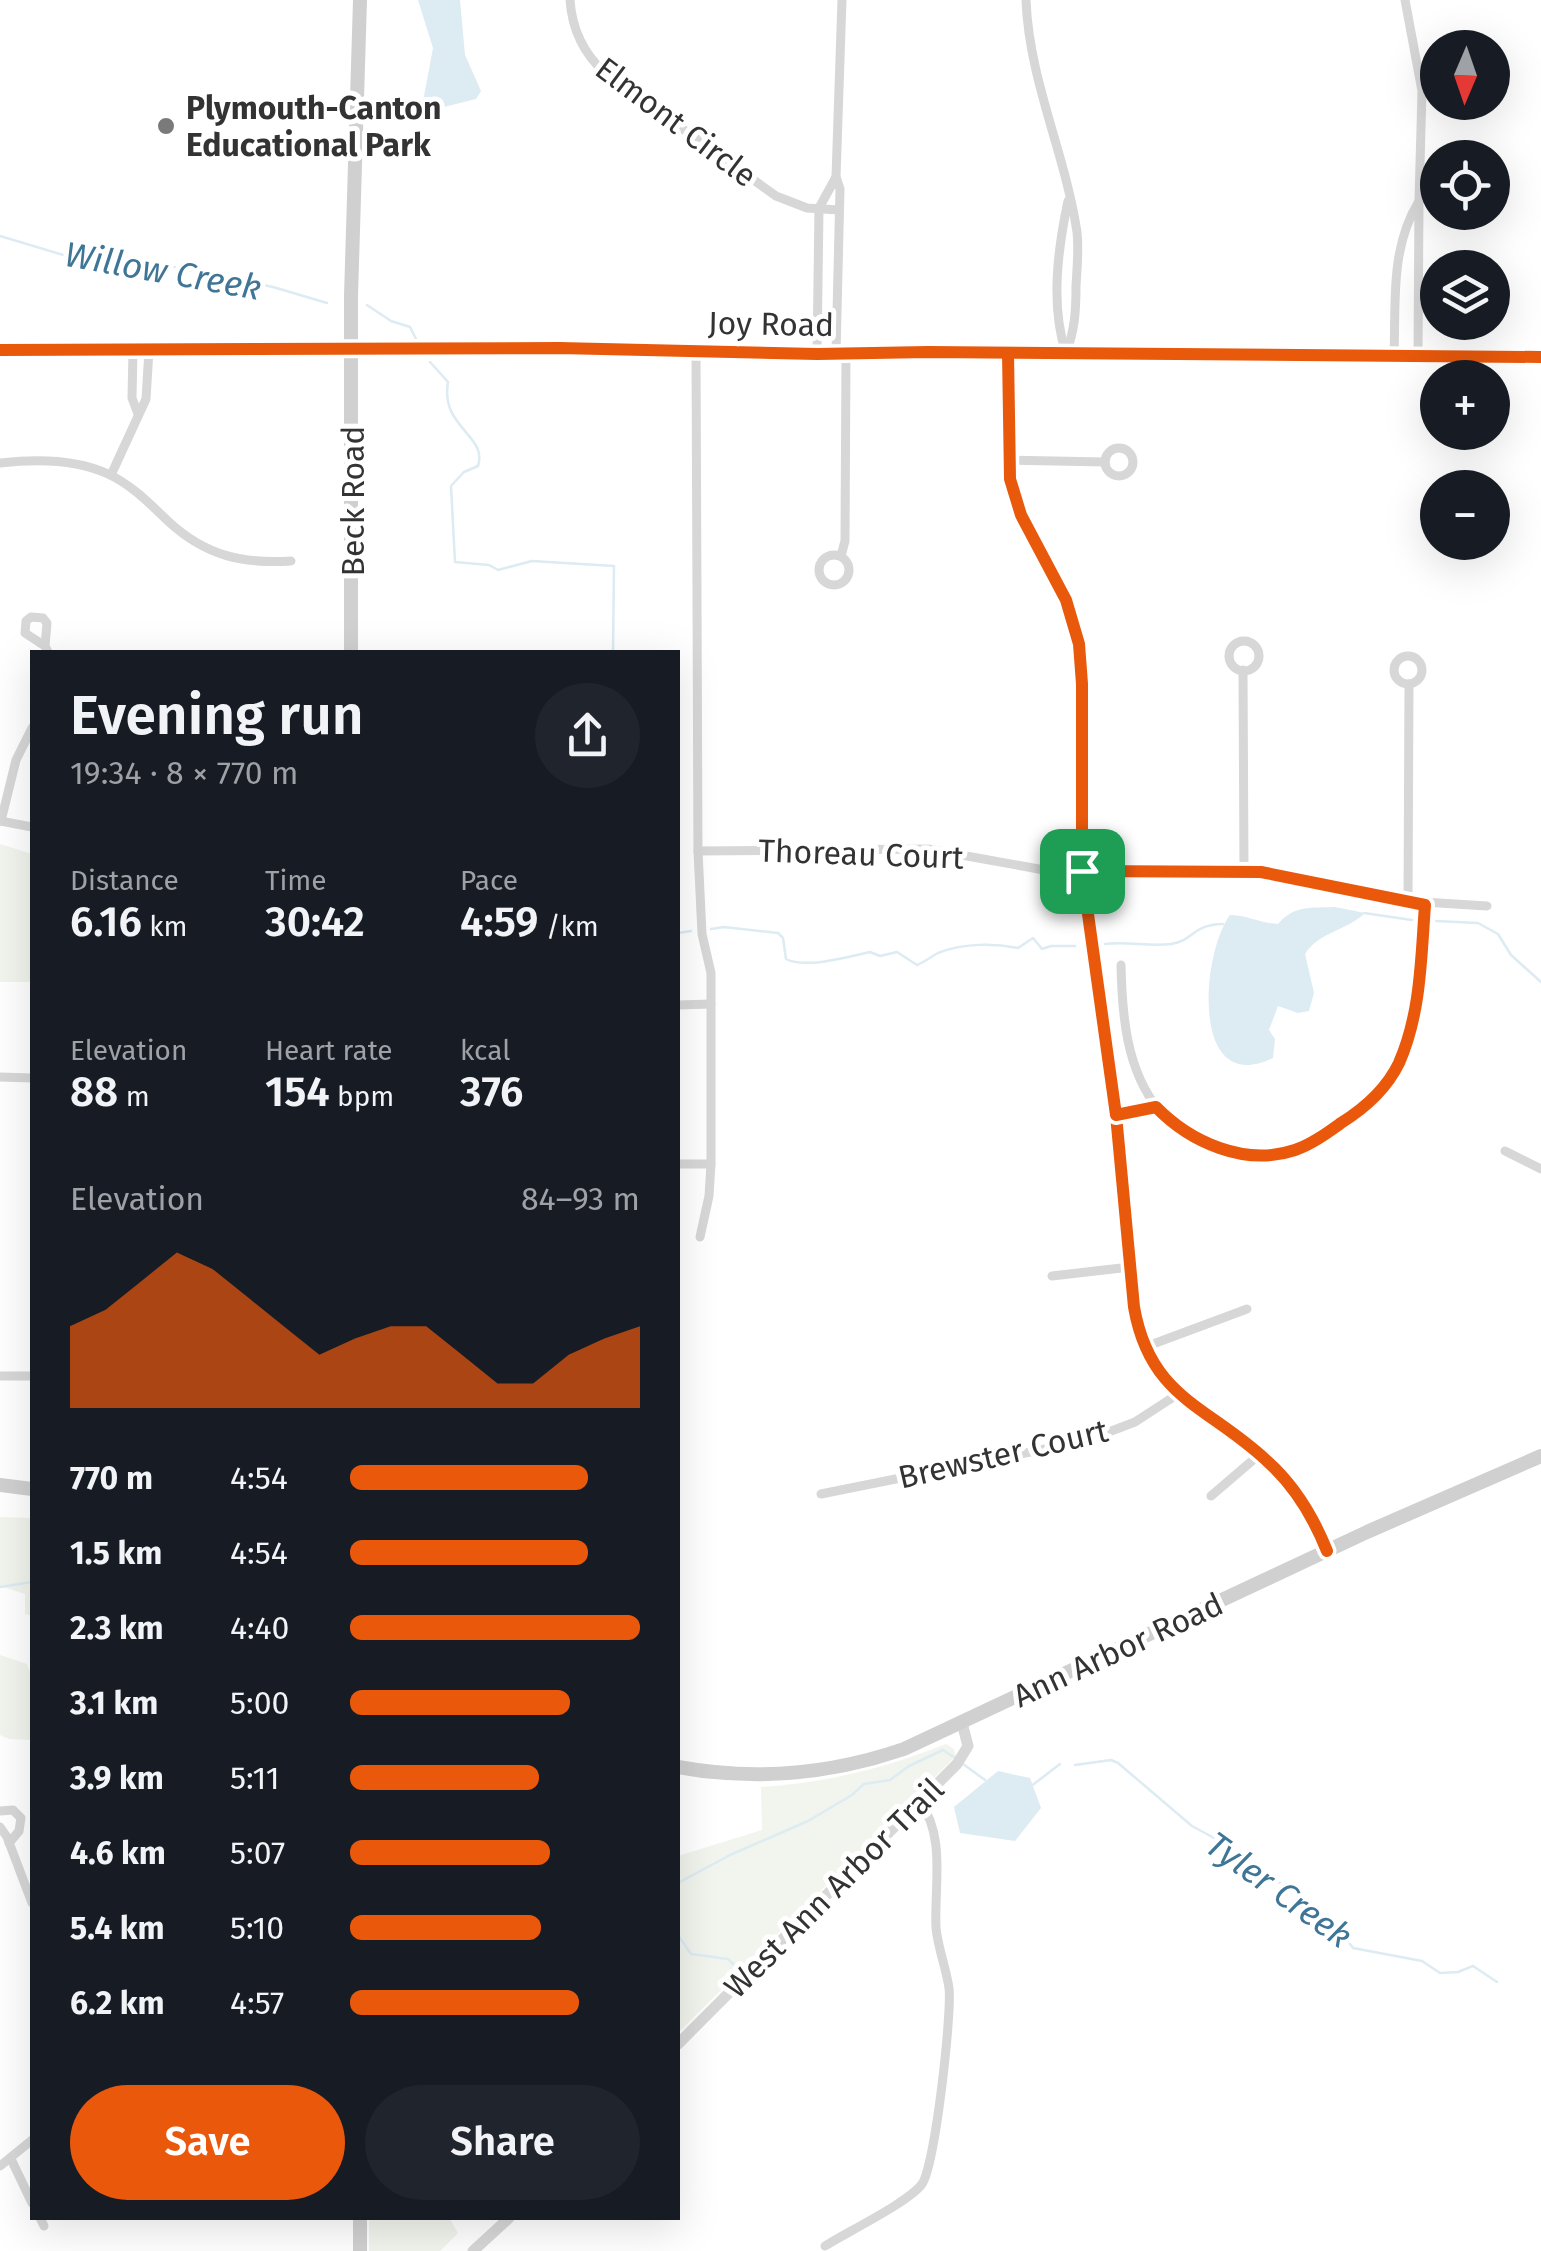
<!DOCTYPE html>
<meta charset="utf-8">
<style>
:root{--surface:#171b24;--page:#20242c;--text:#f1f3f6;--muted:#9ea1a6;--accent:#ea580c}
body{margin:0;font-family:"Fira Sans",sans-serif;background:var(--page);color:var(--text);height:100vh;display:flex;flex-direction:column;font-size:38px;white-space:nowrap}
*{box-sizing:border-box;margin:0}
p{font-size:32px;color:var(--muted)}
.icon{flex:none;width:55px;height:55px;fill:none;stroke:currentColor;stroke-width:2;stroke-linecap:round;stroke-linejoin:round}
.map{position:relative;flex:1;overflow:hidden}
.drawer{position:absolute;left:30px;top:650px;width:650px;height:1570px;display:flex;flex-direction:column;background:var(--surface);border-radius:0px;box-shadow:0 10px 40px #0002}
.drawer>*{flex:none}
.needle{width:65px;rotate:182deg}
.buttons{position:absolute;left:1420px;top:30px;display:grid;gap:20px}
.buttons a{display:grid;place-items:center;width:90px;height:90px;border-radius:50%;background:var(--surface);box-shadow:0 10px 40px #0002;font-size:50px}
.pin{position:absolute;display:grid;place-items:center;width:85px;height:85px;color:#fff;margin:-42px;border-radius:20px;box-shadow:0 5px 15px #0006}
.round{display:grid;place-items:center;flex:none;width:105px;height:105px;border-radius:52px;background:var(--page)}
.head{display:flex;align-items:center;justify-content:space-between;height:170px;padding:0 40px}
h1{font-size:55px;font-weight:600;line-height:75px}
.figures{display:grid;grid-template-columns:repeat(3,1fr);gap:15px;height:170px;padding:10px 40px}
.figures div{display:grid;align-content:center}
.figures b{font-size:42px;font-weight:600}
.figures small{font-size:28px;font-weight:400}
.figures p{font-size:28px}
.chart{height:280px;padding:20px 40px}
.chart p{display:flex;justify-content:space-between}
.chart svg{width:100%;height:180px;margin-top:10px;fill:var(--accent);opacity:.7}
.primary-button{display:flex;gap:20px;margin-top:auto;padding:20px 40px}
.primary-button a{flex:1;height:115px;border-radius:60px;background:var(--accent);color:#fff;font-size:40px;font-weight:600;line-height:115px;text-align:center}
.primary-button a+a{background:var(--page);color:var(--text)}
ul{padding:0 40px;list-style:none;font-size:32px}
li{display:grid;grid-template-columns:160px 120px 1fr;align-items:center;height:75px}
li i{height:25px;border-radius:12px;background:var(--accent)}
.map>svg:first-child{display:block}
.green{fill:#f1f5ed}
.water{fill:#ddebf3}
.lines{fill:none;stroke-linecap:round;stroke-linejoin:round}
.stream{stroke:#ddebf3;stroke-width:2.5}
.minor{stroke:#d7d7d7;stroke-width:9}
.tertiary{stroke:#d7d7d7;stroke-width:11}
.secondary{stroke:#d0d0d0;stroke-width:14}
.cycleway-casing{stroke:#fff;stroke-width:19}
.cycleway{stroke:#e8590c;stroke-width:12}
.route-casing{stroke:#fff;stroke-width:20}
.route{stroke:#ea580c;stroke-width:12}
.poi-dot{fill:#7a7a7a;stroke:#fff;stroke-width:4}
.labels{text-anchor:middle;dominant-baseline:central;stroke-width:10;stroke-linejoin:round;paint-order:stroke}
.poi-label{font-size:32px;font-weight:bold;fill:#333;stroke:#fff;text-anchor:start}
.street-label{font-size:32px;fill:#333;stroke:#fff}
.water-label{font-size:35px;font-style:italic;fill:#3f7597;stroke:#fff}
</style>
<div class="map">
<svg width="1541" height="2251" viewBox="0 0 1541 2251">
<rect width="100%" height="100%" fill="#fff"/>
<!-- green -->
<g class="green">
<path d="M0,844l32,10v128h-32z"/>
<path d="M0,1517l32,1v98l-7,-2v-20l-25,-8z"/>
<path d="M0,1655l27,9 5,14v62l-23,-1 -9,-4z"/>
<path d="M946,1744l8,5 2,7 -278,277v-177l84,-26 -1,-43c66,-4 124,-19 185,-43z"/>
<path d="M369,2218h80l9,15 -18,18h-71z"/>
</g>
<!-- water -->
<g class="water">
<path d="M418,0h42l5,55 16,36 -5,8 -36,9 -13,-1 -3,-11 9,-48z"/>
<path d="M1335,907l30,6c-19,18 -46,19 -60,41l9,39 -5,18 -11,2 -20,-7 -9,24 6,9 -2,19c-83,40 -72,-104 -43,-143 16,0 30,8 48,9 16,-19 33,-16 57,-17z"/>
<path d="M998,1771l32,7 11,30 -26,33 -55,-8 -6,-26z"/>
</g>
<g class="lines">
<!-- stream -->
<g class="stream">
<path d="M0,236l80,24 31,-4 44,7 118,24 54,16"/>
<path d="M367,305l24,16 19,6 7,14"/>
<path d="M430,362l18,20c-8,46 40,53 30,84l-14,6 -13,14 4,76 34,3 9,5 34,-9 82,5 -1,86"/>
<path d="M1364,913l48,7"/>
<path d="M1436,921l42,2 20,11 13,21 30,27"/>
<path d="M711,929l13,-2 54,6 5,5 3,21c19,10 63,-2 84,-7l10,4 17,-4 20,13c8,-3 13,-8 21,-12 25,-10 55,-10 80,-5l15,-10 9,11 9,-3h24"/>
<path d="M678,933l13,-2"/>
<path d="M1105,944c22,-3 45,3 66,0 24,-4 20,-19 52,-20"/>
<path d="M0,1587l32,-5"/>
<path d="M963,1764l22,16"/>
<path d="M1075,1765l36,-5 7,3 74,63 35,19 29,28 24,10 55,41 18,24 69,13 18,12 18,-1 15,-6 24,16"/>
<path d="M1030,1787l30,-23"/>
<path d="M678,1883l52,-28 78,-34 44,-26 12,-11 26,-4 19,-14 34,-16 14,9"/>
<path d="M678,1935l13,19 37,5 10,10"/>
</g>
<!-- minor -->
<g class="minor">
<path d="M570,0c2,30 13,53 35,73l171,123 31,12 32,2"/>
<path d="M1026,0c3,80 39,153 51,232 2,17 0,36 -1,54 0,24 -1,44 -10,67"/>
<path d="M1405,0l17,91 -3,110"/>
<path d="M350,349l1191,8"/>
<path d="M133,350l-1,48 6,16"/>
<path d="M696,350l2,501 4,83 9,39v191l-2,32 -9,41"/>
<path d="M1008,353l2,126 11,36 45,85 13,44 3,40v187l34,244 18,192c16,92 75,99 133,154 28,25 46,55 60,90"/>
<path d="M1066,353c-16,-47 -8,-105 2,-152"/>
<path d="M817,354l2,-146 17,-31"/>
<path d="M836,354l4,-165 -4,-12 6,-177"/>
<path d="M1394,355c2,-53 -4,-107 25,-154l-1,154"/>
<circle cx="1119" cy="462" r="14"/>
<path d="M1008,460l97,2"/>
<path d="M0,463c35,-4 76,-4 108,11 24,11 42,30 61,48 37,34 74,42 122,39"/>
<path d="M111,475l35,-76 3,-49"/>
<circle cx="834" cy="570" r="15"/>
<path d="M841,556l4,-15 1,-188"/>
<circle cx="1244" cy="656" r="15"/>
<path d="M45,646l-20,-13 1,-12 5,-4 12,1 4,5 -2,23 3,6"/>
<circle cx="1408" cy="670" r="14"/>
<path d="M1243,670l1,201"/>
<path d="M0,821l32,6"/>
<path d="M1,821l15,-61 16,-32"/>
<path d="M698,851l230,-2 116,21 217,2 130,28 96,6"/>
<path d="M1408,903l1,-219"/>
<path d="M1121,965c1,49 5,105 38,145 29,34 88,55 131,42 20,-6 37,-19 53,-30 22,-14 41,-30 53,-54 26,-49 25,-109 29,-163"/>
<path d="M678,1005l33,-1"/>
<path d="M0,1077l32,1"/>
<path d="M1116,1115l40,-8"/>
<path d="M1505,1151l36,18"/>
<path d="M678,1164h33"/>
<path d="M1052,1276l78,-9"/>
<path d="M1145,1347l102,-38"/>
<path d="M0,1376h32"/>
<path d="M821,1494l264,-53 50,-19 43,-28"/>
<path d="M1211,1496l49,-42"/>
<path d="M0,1811l13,-1 8,8 -2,13 -10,12"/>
<path d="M0,1827l7,10 25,66"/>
<path d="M11,2159l21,44"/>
<path d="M0,2166l32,-26"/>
<path d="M40,2218l4,8"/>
<path d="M825,2246c22,-14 84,-44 97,-62 13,-18 30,-170 27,-196 -3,-20 -11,-40 -13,-60 -2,-41 10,-92 -16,-126"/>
</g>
<!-- tertiary -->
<g class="tertiary">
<path d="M0,350l350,-1"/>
<path d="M678,2044l279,-280 11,-18 -6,-23"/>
<path d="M473,2251l36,-33"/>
</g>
<!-- secondary -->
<g class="secondary">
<path d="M351,652v-356l9,-296"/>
<path d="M0,1485l32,4"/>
<path d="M678,1767c76,14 153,7 226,-18l463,-217 174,-76"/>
<path d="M360,2251v-33"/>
</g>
<!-- cycleway casing -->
<g class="cycleway-casing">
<g id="cycleway">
<path d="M0,350l559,-2 258,6 111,-2 613,5"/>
<path d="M1008,353l2,126 11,36 45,85 13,44 3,40v187l34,244 18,192c16,92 75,99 133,154 28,25 46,55 60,90"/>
</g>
</g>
<!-- cycleway -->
<use href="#cycleway" class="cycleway"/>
</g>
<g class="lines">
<!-- route casing -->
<g class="route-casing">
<path id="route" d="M1082,871l179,1 164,33c-4,53 -4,108 -26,158 -13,27 -34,45 -58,60 -14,10 -29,21 -46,27 -50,17 -105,-8 -139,-43l-40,8z"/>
</g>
<!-- route -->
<use href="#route" class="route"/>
</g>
<!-- markers -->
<circle class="poi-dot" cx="166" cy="126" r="10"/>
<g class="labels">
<!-- poi labels -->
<g class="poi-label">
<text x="186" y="108">Plymouth-Canton<tspan x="186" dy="37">Educational Park</tspan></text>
</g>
<!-- street labels -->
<g class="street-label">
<text transform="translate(676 122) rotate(37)">Elmont Circle</text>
<text transform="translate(771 324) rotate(1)">Joy Road</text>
<text transform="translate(353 501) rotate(-90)">Beck Road</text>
<text transform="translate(861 854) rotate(2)">Thoreau Court</text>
<text transform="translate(1003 1454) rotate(-13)">Brewster Court</text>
<text transform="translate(1118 1650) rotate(-25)">Ann Arbor Road</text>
<text transform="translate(834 1888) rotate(-45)">West Ann Arbor Trail</text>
</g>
<!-- water labels -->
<g class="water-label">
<text transform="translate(163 271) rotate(10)">Willow Creek</text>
<text transform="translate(1279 1890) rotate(36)">Tyler Creek</text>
</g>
</g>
</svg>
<div class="buttons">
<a><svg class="needle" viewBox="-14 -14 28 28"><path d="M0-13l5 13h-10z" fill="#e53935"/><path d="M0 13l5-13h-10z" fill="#9ea1a6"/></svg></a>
<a><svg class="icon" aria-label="locate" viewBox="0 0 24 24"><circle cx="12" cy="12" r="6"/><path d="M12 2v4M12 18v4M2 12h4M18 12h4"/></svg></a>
<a><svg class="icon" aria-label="layers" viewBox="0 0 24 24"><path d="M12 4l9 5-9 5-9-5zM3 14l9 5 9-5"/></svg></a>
<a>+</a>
<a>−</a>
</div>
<div class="pin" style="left:1082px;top:871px;background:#1e9e55"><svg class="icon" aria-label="arrive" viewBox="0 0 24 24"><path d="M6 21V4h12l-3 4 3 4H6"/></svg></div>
<section class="drawer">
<div class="head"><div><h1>Evening run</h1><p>19:34 · 8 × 770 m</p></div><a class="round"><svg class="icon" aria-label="share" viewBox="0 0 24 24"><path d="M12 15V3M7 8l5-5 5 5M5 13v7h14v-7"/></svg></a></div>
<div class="figures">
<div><p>Distance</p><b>6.16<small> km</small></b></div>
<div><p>Time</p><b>30:42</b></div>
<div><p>Pace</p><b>4:59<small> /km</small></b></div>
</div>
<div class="figures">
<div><p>Elevation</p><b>88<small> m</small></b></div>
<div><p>Heart rate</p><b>154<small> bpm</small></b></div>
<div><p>kcal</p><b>376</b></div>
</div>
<div class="chart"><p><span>Elevation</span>84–93 m</p>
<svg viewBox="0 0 160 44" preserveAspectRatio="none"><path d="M0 44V24L10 20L20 13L30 6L40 10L50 17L60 24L70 31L80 27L90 24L100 24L110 31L120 38L130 38L140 31L150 27L160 24V44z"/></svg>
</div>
<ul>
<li><b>770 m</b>4:54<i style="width:82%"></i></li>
<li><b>1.5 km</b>4:54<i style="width:82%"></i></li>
<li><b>2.3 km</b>4:40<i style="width:100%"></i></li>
<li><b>3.1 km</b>5:00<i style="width:76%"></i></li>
<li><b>3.9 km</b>5:11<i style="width:65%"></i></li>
<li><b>4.6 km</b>5:07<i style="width:69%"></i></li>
<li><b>5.4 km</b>5:10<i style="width:66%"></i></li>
<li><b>6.2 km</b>4:57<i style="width:79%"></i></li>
</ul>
<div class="primary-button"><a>Save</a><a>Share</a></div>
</section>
</div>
